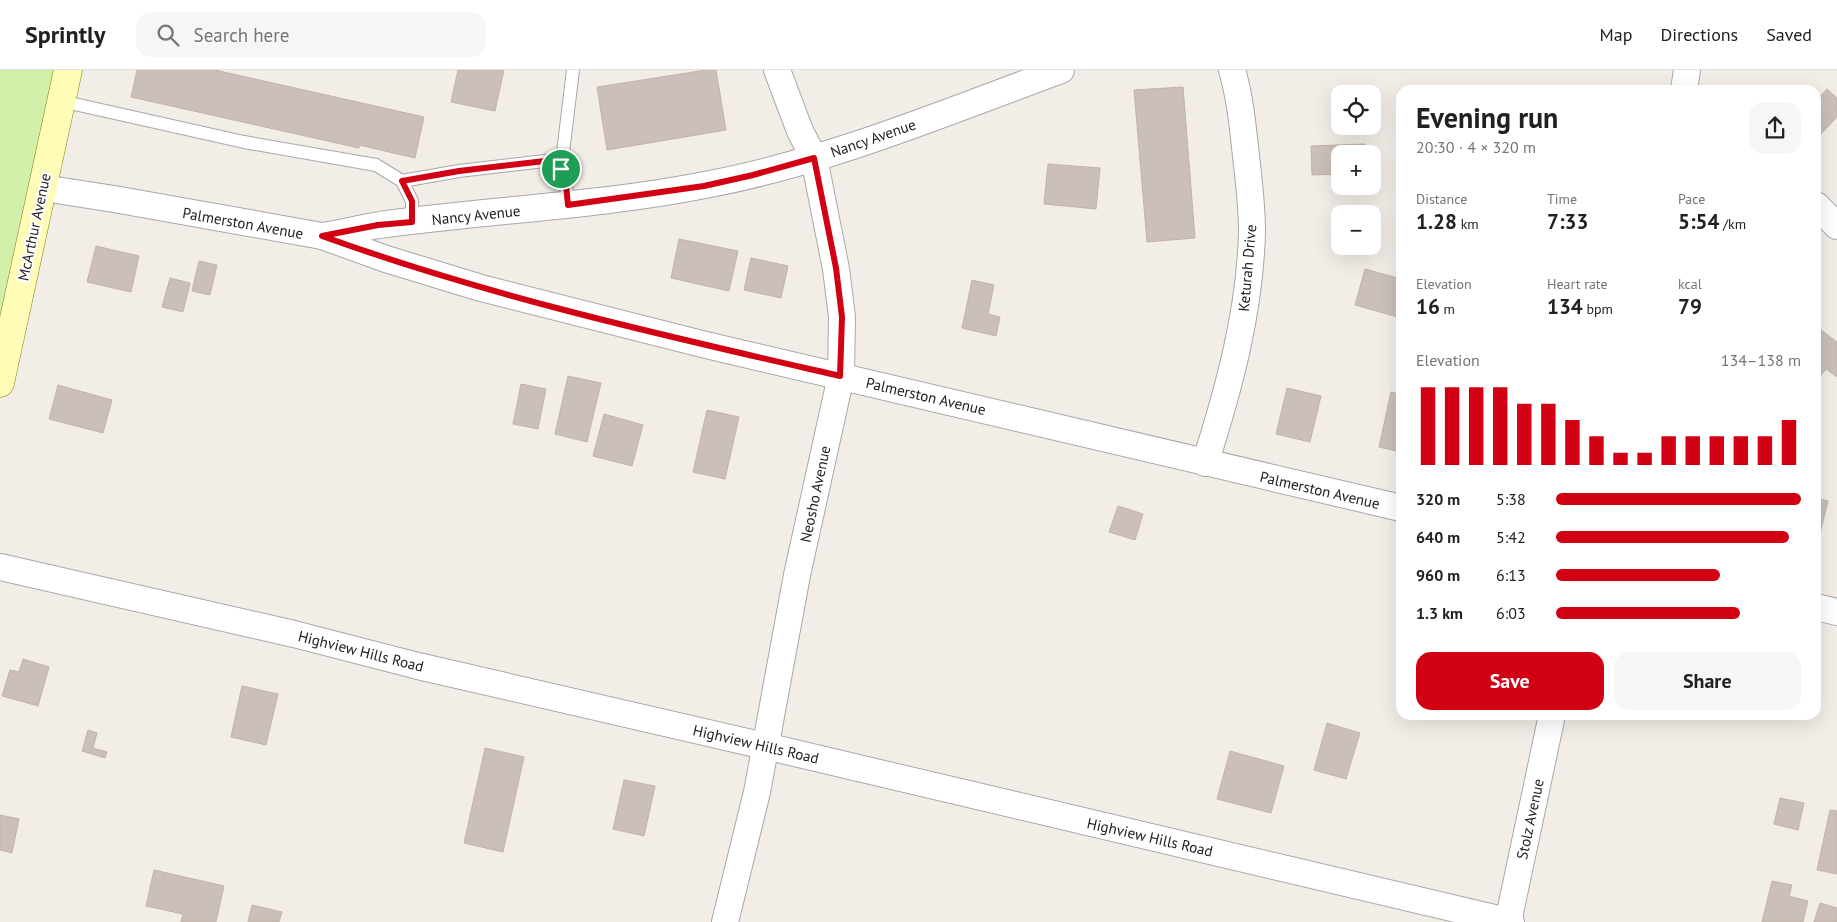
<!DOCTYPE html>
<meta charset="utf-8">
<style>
:root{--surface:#fff;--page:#f6f6f6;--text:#202124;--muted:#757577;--line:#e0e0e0;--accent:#d20013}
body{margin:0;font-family:"PT Sans",sans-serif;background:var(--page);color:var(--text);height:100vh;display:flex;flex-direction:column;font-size:19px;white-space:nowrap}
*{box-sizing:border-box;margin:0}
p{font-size:16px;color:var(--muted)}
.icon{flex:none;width:28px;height:28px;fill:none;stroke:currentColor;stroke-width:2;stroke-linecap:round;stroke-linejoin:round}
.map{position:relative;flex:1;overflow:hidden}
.panel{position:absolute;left:1396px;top:15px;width:425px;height:635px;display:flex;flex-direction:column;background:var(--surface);border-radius:15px;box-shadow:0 5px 20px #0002}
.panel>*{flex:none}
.controls{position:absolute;left:1331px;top:15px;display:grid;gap:10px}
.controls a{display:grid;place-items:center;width:50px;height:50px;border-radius:10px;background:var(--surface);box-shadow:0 5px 20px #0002;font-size:25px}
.pin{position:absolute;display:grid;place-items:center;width:42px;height:42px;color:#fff;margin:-21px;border:2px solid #fff;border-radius:50%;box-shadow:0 1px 5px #0007}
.round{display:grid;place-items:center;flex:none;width:52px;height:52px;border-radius:15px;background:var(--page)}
.summary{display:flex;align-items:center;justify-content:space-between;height:85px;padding:0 20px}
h1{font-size:28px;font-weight:700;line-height:38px}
.stats{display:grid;grid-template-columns:repeat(3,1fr);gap:8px;height:85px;padding:5px 20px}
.stats div{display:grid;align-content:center}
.stats b{font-size:21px;font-weight:700}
.stats small{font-size:14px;font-weight:400}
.stats p{font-size:14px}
.chart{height:140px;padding:10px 20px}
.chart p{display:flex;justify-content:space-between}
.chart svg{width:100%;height:90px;margin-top:5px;stroke:var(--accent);stroke-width:6}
.primary-button{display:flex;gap:10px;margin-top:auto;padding:10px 20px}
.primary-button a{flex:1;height:58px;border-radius:15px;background:var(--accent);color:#fff;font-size:20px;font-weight:700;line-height:58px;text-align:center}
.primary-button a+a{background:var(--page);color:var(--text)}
ul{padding:0 20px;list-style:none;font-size:16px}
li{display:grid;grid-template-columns:80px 60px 1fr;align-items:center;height:38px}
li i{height:12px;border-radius:6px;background:var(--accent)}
header{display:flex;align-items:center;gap:30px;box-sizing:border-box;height:70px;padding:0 25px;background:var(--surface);border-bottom:1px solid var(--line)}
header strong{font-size:24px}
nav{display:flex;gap:28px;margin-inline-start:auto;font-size:18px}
.search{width:350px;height:45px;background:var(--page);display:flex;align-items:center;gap:12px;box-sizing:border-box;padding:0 18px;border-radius:15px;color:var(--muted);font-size:19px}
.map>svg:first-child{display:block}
.grass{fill:#d2f0a9}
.building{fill:#cabfb9;stroke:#c5b2a7}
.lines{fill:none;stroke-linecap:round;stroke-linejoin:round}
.lane-casing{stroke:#a8a8a8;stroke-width:14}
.street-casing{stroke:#a8a8a8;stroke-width:28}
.secondary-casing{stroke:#7d8000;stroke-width:29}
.lane{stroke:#fff;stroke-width:12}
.street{stroke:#fff;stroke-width:26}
.secondary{stroke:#fffcb8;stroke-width:28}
.route-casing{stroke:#fff;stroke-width:10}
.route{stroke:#d20013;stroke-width:6}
.labels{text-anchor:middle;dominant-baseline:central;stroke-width:4;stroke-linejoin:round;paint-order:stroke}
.street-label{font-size:15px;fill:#212121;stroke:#fff}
</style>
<header>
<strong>Sprintly</strong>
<div class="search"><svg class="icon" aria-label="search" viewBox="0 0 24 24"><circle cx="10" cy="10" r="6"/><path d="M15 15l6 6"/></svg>Search here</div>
<nav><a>Map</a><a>Directions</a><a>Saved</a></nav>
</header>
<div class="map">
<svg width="1837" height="852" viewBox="0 0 1837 852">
<rect width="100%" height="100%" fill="#f2ede7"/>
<!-- grass -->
<path class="grass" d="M0,0h68l-68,313z"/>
<!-- building -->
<g class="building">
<path d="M137,0h78l209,47 -9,41 -56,-13v3l-228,-51z"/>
<path d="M458,0h46l-9,41 -44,-9z"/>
<path d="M706,0h10l10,60 -119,20 -10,-63z"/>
<path d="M1183,17l12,151 -48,4 -13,-152z"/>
<path d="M1827,19l10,9v19l-16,17 -5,-5v-28z"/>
<path d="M1365,74v10h-25v20l-28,1 -1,-29z"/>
<path d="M1048,94l52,4 -4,41 -52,-5z"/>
<path d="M679,169l59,12 -9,40 -58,-13z"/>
<path d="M96,176l43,10 -8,36 -44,-10z"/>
<path d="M751,188l37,8 -7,32 -37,-8z"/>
<path d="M199,191l18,4 -7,30 -18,-4z"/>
<path d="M1365,199l36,10v39l-46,-13z"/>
<path d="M170,208l20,5 -7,29 -21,-5z"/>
<path d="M972,210l22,5 -6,29 12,3 -4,19 -34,-8z"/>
<path d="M1817,257l20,15v35l-11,-8 -10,13z"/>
<path d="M568,306l33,7 -14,59 -32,-8z"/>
<path d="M521,314l25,5 -8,40 -25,-5z"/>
<path d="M58,315l54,15 -9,33 -54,-14z"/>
<path d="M1287,318l34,8 -11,46 -34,-8z"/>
<path d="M1391,322l10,3v57l-22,-5z"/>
<path d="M707,340l32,7 -14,62 -32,-7z"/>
<path d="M604,344l39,11 -11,41 -39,-10z"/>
<path d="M1816,428l12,3 -12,49z"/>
<path d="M1118,436l25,8 -8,26 -26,-8z"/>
<path d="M23,589l26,8 -11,39 -36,-10 8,-26 9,2z"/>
<path d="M242,616l36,8 -12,51 -35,-8z"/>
<path d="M1327,653l33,10 -14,46 -32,-9z"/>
<path d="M88,660l9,3 -4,15 14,4 -2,6 -23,-7z"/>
<path d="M485,678l39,9 -21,95 -39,-9z"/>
<path d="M1230,681l54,15 -13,47 -54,-14z"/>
<path d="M624,710l31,6 -11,50 -31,-7z"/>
<path d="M1780,728l24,5 -6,27 -24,-6z"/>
<path d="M1830,740l7,1v63l-20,-4z"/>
<path d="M0,745l19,4 -7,34 -12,-3z"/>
<path d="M154,800l70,16 -8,36h-35l2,-8 -37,-8z"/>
<path d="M1772,811l20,4 -3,11 19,5 -5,21h-41z"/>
<path d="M1820,833l17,5v14h-23z"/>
<path d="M252,835l30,7 -3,10h-31z"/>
</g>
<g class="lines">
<!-- lane casing -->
<g class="lane-casing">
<g id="lane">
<path d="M61,31l183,41 132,23 26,16 10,20v21"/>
<path d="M561,99l12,-99"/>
<path d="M402,111l57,-10 86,-10 16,8 5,16 2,20"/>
</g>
</g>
<!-- street casing -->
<g class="street-casing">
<g id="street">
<path d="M1684,20l3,-20"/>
<path d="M43,118l71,11 208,37 64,23 95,29 225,57 695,163"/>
<path d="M1816,135l21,21"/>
<path d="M323,166c19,-3 38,-8 56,-11 109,-15 219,-19 326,-40 123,-23 239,-72 356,-115"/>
<path d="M1205,393c24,-74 45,-152 47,-231 0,-25 -3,-51 -6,-76 -3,-28 -6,-59 -14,-86"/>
<path d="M0,497l294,67 124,32 347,80 746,176"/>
<path d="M1816,537l21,5"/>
<path d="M725,852l32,-130 40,-217 44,-199 1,-59 -6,-48 -22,-111 -14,-27 -23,-61"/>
<path d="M1508,852l44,-207"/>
</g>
</g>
<!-- secondary casing -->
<g class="secondary-casing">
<path id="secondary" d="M0,313l68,-313"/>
</g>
<!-- lane -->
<use href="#lane" class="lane"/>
<!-- street -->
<use href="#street" class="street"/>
<!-- secondary -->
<use href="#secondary" class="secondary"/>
</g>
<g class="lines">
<!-- route casing -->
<g class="route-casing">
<path id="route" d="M814,88l22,110 6,49 -2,59c-174,-40 -349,-79 -518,-140l56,-11 34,-3v-21l-10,-20 57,-10 86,-10 16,8 5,16 2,20 136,-19 49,-11z"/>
</g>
<!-- route -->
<use href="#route" class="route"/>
</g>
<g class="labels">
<!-- street labels -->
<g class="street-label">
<text transform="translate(873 68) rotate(-19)">Nancy Avenue</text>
<text transform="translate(476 145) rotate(-6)">Nancy Avenue</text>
<text transform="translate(243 153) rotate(10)">Palmerston Avenue</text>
<text transform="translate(34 157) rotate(-78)">McArthur Avenue</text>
<text transform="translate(1247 198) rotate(-85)">Keturah Drive</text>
<text transform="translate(926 326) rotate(13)">Palmerston Avenue</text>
<text transform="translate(1320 420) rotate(13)">Palmerston Avenue</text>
<text transform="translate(815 424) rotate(-78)">Neosho Avenue</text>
<text transform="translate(361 581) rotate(14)">Highview Hills Road</text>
<text transform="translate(756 674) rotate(13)">Highview Hills Road</text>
<text transform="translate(1530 749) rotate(-78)">Stolz Avenue</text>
<text transform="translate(1150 767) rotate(13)">Highview Hills Road</text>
</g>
</g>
</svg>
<div class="controls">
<a><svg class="icon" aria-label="locate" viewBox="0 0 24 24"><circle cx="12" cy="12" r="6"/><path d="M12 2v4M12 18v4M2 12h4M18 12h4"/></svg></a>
<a>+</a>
<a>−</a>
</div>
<div class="pin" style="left:561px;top:99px;background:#1e9e55"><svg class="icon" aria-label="arrive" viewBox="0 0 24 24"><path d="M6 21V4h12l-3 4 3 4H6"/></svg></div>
<section class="panel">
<div class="summary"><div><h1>Evening run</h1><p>20:30 · 4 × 320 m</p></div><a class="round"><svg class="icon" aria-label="share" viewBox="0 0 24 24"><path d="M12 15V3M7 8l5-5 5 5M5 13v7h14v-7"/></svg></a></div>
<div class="stats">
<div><p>Distance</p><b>1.28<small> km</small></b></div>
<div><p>Time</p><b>7:33</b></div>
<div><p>Pace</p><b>5:54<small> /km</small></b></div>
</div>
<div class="stats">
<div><p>Elevation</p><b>16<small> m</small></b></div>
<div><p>Heart rate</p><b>134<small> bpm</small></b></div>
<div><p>kcal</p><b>79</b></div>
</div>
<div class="chart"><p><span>Elevation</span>134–138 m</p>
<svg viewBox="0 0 160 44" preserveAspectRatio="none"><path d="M5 44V6M15 44V6M25 44V6M35 44V6M45 44V14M55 44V14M65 44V22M75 44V30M85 44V38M95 44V38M105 44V30M115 44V30M125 44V30M135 44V30M145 44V30M155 44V22"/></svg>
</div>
<ul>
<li><b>320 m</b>5:38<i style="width:100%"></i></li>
<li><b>640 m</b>5:42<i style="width:95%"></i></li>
<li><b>960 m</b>6:13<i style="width:67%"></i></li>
<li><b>1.3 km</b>6:03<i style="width:75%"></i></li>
</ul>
<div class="primary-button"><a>Save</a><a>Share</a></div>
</section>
</div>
